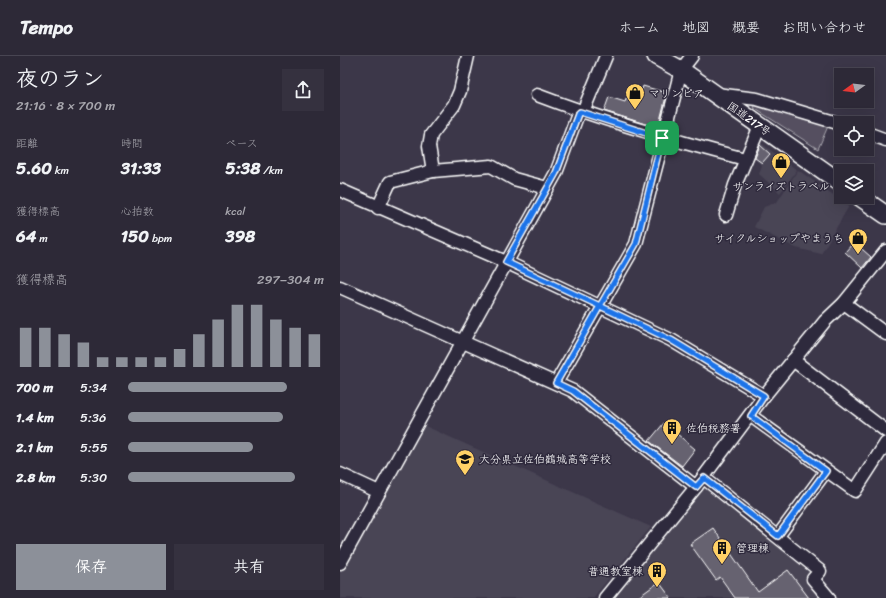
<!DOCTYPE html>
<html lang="ja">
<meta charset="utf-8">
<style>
:root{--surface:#2d2937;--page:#35313f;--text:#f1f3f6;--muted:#a7a6ad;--line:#484552;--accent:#8c9099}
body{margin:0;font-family:Sriracha,"Klee One",sans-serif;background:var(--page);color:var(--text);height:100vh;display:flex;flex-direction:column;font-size:15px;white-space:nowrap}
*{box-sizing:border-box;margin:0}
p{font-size:13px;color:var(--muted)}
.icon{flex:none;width:22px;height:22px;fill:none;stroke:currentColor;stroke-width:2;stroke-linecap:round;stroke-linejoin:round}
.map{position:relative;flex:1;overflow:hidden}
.details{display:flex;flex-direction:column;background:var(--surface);width:340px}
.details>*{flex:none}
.needle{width:26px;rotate:255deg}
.tools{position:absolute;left:494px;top:12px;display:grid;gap:8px}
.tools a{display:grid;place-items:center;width:40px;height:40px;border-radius:0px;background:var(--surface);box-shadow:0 4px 16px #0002,0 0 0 1px var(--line);font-size:20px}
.pin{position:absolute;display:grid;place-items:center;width:34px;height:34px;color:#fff;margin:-17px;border-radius:8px;box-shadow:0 2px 6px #0006}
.round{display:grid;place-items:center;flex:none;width:42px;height:42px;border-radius:0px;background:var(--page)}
.headline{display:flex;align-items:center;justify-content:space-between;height:68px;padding:0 16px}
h1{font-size:22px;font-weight:800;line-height:30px}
.metrics{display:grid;grid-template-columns:repeat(3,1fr);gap:6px;height:68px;padding:4px 16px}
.metrics div{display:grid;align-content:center}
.metrics b{font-size:17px;font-weight:800}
.metrics small{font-size:11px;font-weight:400}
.metrics p{font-size:11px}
.chart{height:112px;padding:8px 16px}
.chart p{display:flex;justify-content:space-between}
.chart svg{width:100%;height:72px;margin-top:4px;stroke:var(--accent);stroke-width:6}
.cta{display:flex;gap:8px;margin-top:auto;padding:8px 16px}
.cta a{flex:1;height:46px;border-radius:0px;background:var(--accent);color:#fff;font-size:16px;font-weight:800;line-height:46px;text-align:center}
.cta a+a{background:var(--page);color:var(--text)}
ul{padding:0 16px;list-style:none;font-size:13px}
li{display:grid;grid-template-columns:64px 48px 1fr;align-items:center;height:30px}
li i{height:10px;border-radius:5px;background:var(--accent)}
header{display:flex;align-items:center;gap:24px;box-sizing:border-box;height:56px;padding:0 20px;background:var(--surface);border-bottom:1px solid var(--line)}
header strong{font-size:19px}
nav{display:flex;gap:22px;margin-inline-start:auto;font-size:14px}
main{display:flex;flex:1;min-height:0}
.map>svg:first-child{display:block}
.built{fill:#494455}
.green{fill:#555060;stroke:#aaa8b0}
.building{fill:#666270;stroke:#fff}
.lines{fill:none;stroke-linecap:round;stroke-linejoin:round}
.minor-casing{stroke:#fff;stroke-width:15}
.highway-casing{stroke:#fff;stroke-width:20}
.minor{stroke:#2f2a3d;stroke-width:12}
.highway{stroke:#2f2a3d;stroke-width:17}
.route-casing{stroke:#fff;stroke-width:8}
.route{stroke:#1a73e8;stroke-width:5}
.labels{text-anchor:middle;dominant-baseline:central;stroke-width:3;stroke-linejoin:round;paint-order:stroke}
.poi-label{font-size:11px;fill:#fff;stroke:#2f2a3d;text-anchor:start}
.street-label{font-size:11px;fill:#fff;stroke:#2f2a3d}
</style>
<header>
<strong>Tempo</strong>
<nav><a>ホーム</a><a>地図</a><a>概要</a><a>お問い合わせ</a></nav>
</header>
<main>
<section class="details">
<div class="headline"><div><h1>夜のラン</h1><p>21:16 · 8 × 700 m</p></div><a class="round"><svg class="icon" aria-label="share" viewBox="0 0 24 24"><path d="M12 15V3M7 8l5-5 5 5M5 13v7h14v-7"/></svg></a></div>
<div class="metrics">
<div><p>距離</p><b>5.60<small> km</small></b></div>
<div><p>時間</p><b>31:33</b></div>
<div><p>ペース</p><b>5:38<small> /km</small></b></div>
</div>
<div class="metrics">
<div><p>獲得標高</p><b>64<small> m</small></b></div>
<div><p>心拍数</p><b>150<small> bpm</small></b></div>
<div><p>kcal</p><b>398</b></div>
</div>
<div class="chart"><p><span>獲得標高</span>297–304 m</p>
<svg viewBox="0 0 160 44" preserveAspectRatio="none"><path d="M5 44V20M15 44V20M25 44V24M35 44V29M45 44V38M55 44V38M65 44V38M75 44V38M85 44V33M95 44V24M105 44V15M115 44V6M125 44V6M135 44V15M145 44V20M155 44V24"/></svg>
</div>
<ul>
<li><b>700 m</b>5:34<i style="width:81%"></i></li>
<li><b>1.4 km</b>5:36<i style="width:79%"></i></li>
<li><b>2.1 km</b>5:55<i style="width:64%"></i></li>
<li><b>2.8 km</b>5:30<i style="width:85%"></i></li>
</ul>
<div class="cta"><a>保存</a><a>共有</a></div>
</section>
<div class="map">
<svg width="546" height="542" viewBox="0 0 546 542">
<rect width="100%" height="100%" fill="#3c3749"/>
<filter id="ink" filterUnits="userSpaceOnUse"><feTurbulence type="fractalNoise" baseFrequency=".025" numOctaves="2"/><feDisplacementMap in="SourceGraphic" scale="8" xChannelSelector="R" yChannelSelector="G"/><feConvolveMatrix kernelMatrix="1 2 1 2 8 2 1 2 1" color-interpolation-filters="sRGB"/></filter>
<g filter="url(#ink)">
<!-- built -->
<g class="built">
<path d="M417,84l40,30 -17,23 -21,-19 3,-9 -13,-10z"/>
<path d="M458,114l51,36 -28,48 -25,-6 -42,-21 10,-20 13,-5z"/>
<path d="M83,369l228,102 -58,71h-253v-25z"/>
<path d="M363,425l110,91 12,26h-213z"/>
</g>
<!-- green -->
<path class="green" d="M417,46l72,22 -11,25 -64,-41z"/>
<!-- building -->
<g class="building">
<path d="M303,30l24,7 -9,35 -54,-17 5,-14 16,5 1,-3 12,4z"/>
<path d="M420,89l10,9 -8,9 -7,-5z"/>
<path d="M514,186l17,15 -9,11 -17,-16z"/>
<path d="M324,367l31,26 -13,17 -33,-25z"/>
<path d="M373,472l45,64 30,-22 21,28h-74l-15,-21 -4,3 -26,-36z"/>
<path d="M319,526l12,16h-34z"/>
</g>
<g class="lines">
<!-- minor casing -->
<g class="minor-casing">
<g id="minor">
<path d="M376,38l41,5 84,25"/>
<path d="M197,39c68,26 138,46 208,64"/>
<path d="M527,77l19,7"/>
<path d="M93,115l-4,-25 2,-11 23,-30 6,-14 8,-35"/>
<path d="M0,134l166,72 165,78 93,56"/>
<path d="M38,152l12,-26 43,-11 58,-5 23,13 33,9"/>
<path d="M386,159l9,-30 25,-59"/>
<path d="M0,231l233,104 123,96"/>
<path d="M504,247l42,31"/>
<path d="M453,304l93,71"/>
<path d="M216,327l80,-139 45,-174 11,-14"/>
<path d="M411,360l104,75 31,-48"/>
<path d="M0,418l39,18"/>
<path d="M364,422l116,93 -7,8 16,19"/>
<path d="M438,480l48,-65"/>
<path d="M0,507l216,-390 22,-59 6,-5 22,-53"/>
<path d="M265,542l91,-111 68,-91 61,-75 19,-18 42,-52"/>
</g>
</g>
<!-- highway casing -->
<g class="highway-casing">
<g id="highway">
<path d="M316,0l25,14 160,113"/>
<path d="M520,141l26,18"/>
</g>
</g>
<!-- minor -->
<use href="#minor" class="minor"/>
<!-- highway -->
<use href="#highway" class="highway"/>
</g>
</g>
<g class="lines" filter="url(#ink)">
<!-- route casing -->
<g class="route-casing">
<path id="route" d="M322,82l-82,-26 -2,2 -22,59 -50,89 94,44 -44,77 17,8 123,96 8,-9 74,58 48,-65 -75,-55 13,-20 -93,-56 -71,-34 36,-62 26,-106"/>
</g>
<!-- route -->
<use href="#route" class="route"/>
</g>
<!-- icons -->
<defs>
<g id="shop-pin" transform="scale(1)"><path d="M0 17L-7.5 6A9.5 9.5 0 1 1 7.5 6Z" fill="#ffd166" stroke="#2f2a3d"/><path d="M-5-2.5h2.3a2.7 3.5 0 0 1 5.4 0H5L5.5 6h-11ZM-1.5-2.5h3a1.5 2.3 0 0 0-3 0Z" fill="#111"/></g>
<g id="building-pin" transform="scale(1)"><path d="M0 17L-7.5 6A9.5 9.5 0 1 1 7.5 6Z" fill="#ffd166" stroke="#2f2a3d"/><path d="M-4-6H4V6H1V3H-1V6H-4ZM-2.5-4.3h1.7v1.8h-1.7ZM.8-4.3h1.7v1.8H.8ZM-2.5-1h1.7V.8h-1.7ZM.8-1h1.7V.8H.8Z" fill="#111"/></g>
<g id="school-pin" transform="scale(1)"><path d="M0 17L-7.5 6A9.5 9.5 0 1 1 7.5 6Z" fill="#ffd166" stroke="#2f2a3d"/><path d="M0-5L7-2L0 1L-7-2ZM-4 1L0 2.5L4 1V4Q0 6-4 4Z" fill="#111"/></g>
</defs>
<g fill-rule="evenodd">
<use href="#shop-pin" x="295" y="37"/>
<use href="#shop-pin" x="441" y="106"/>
<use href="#shop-pin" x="518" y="182"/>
<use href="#building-pin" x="332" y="372"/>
<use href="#school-pin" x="125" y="403"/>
<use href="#building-pin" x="382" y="492"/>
<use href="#building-pin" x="317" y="515"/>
</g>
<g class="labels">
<!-- poi labels -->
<g class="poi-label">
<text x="309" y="37">マリンピア</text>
<text x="441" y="130" text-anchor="middle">サンライズトラベル</text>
<text x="504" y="182" text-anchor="end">サイクルショップやまうち</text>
<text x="346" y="372">佐伯税務署</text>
<text x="139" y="403">大分県立佐伯鶴城高等学校</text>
<text x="396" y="492">管理棟</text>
<text x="303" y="515" text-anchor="end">普通教室棟</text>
</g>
<!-- street labels -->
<g class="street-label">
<text transform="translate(409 63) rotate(35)">国道217号</text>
</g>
</g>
</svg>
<div class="tools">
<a><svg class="needle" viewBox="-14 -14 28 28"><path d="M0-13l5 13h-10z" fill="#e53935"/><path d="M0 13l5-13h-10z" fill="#a7a6ad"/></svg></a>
<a><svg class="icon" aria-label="locate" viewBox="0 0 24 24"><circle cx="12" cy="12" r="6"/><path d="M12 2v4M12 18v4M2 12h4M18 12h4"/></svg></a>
<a><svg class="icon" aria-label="layers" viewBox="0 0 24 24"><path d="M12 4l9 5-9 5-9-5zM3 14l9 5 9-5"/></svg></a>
</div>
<div class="pin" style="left:322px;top:82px;background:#1e9e55"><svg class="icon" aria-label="arrive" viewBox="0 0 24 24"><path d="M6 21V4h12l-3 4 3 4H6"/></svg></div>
</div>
</main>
